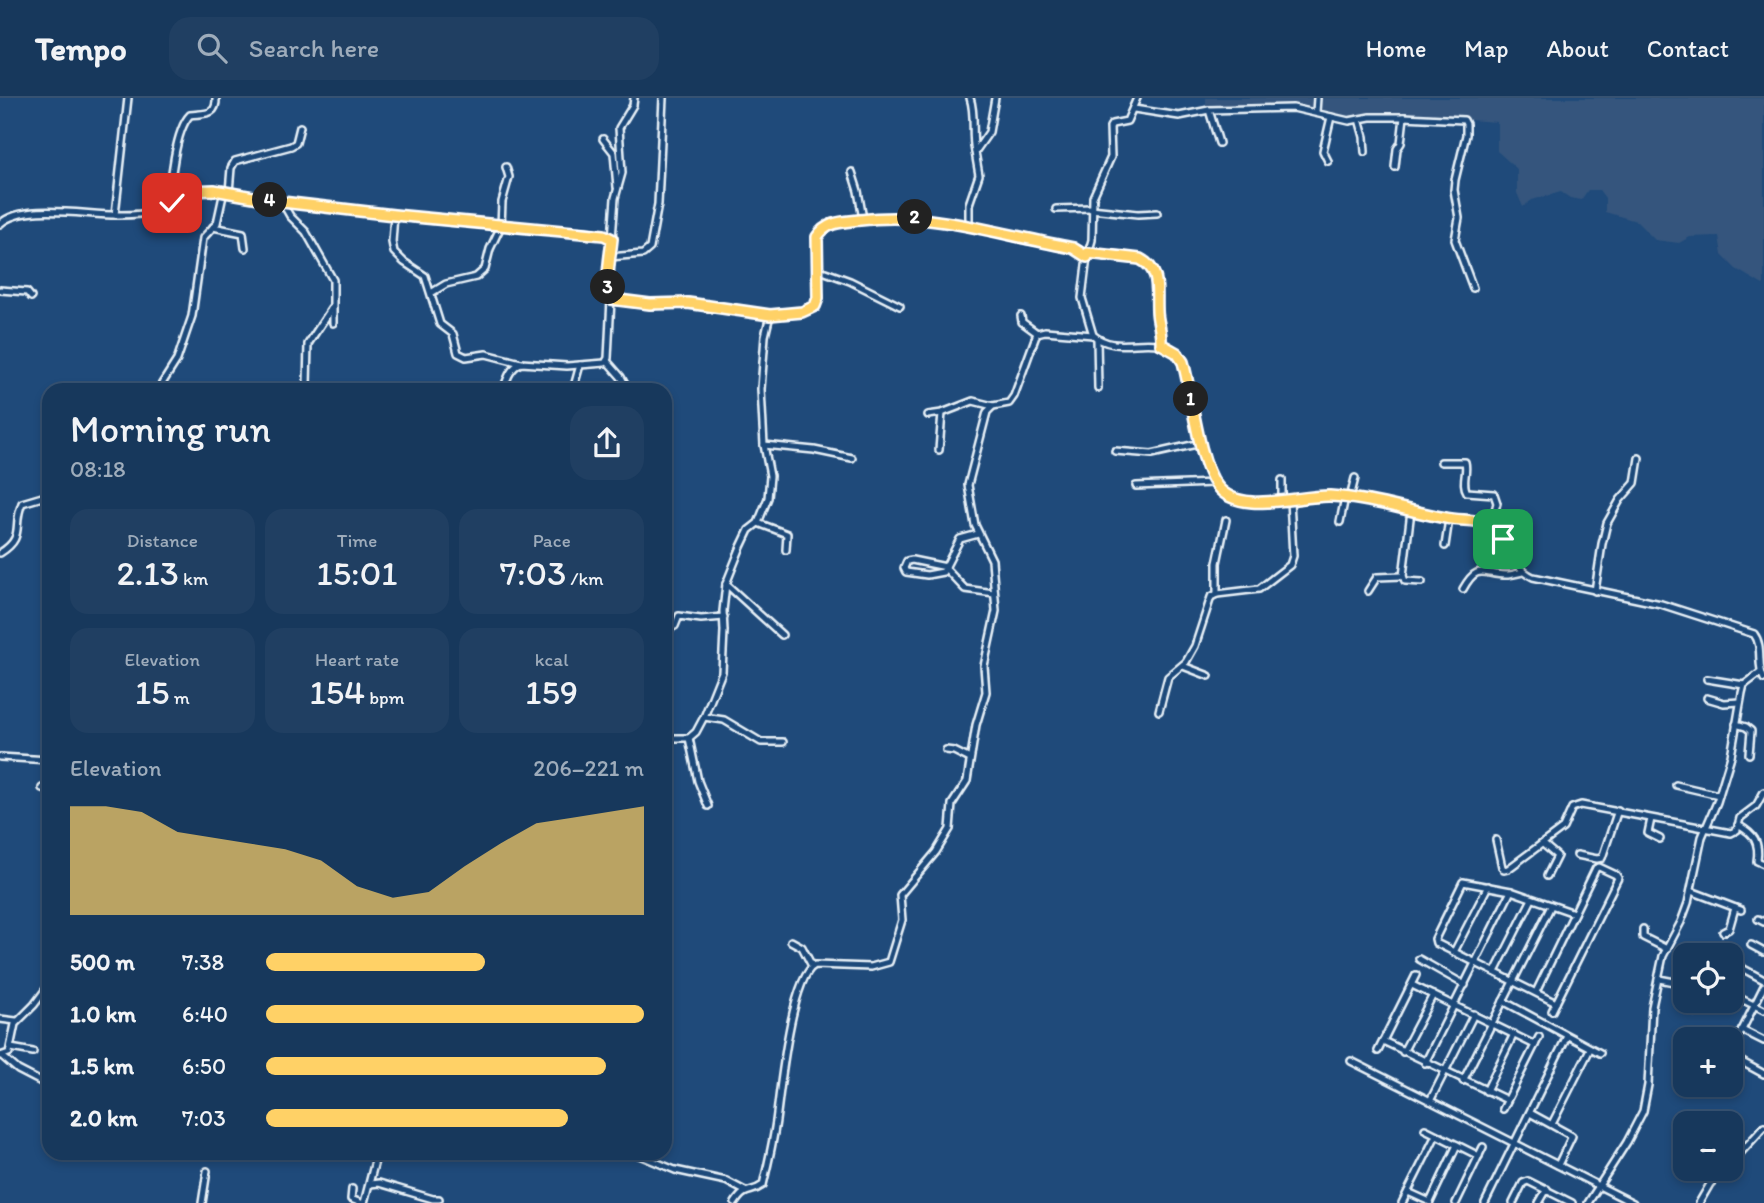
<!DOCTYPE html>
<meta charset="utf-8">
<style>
:root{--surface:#17385c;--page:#203f62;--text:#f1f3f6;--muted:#9eacbb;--line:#365272;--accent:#ffd166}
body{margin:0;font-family:Itim,sans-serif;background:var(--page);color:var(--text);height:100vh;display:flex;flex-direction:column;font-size:26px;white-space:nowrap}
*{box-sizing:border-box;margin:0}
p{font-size:23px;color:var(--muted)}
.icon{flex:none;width:38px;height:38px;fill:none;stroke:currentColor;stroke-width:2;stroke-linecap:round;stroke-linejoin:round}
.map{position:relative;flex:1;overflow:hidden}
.drawer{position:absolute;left:42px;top:285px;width:630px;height:777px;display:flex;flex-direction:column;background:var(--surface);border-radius:21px;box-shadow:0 4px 10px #0003,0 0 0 2px var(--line)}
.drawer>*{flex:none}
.tools{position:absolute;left:1673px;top:845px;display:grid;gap:14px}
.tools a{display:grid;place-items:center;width:70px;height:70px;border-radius:14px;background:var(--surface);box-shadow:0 4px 10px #0003,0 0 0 2px var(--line);font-size:35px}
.pin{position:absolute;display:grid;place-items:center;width:60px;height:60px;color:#fff;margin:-30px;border-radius:14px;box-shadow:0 4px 10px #0006}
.km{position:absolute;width:35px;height:35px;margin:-18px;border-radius:50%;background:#222;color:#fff;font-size:19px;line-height:35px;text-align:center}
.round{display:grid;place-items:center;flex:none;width:74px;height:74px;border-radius:21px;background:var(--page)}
.overview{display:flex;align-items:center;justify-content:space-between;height:119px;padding:0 28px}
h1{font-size:38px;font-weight:600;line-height:52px}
.metrics{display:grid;grid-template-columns:repeat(3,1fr);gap:10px;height:119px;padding:7px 28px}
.metrics div{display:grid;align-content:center;border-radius:18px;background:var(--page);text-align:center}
.metrics b{font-size:35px;font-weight:600}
.metrics small{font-size:19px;font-weight:400}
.metrics p{font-size:19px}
.chart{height:196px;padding:14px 28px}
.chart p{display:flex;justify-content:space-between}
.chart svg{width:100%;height:126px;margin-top:7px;fill:var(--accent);opacity:.7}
ul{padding:0 28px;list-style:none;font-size:23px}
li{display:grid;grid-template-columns:112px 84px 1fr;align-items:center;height:52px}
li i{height:18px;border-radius:9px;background:var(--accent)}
header{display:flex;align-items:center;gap:42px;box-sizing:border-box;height:98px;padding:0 35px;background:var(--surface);border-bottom:2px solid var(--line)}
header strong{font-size:33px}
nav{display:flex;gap:38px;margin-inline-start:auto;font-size:24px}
.search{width:490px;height:63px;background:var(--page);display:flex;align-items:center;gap:18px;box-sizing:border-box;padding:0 24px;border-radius:21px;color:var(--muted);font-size:26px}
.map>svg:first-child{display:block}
.built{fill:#34557d}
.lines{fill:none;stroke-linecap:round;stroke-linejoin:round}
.minor-casing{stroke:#e8f1f8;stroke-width:10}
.minor{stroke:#1f4a7a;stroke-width:5}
.route-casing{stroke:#fff;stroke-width:14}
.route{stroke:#ffd166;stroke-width:9}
</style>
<header>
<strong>Tempo</strong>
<div class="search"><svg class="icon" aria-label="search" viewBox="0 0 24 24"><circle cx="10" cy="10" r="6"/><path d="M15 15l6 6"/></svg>Search here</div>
<nav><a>Home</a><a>Map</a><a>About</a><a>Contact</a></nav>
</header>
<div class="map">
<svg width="1764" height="1105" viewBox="0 0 1764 1105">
<rect width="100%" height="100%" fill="#1f4a7a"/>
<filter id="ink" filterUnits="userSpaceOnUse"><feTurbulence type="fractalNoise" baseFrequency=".0143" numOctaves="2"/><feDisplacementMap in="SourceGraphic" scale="14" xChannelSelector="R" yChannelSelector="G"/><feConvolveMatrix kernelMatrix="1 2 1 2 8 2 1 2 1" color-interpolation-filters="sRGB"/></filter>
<g filter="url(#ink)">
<!-- built -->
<path class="built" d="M1206,0h558v186l-1,1 -27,-16 -14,-14 -3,-19 -29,1 -11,6 -24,-3 -19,-19 -31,-9v-14l-6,-8h-11l-7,10 -11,-2 -9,-6 -29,8 -9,7 -6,-14v-24l-20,-18v-29l-70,-5 -81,1 -29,-9 -40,-4 -71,4z"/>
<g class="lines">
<!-- minor casing -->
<g class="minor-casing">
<g id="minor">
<path d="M970,0c6,17 1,36 5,54"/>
<path d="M1134,11l45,7 30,-6 84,-2 56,13 21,-4h34l60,3 2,4v11l-11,45 -1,10 5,28 -4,22 18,48"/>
<path d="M1209,12l10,33"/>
<path d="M1316,14l1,-14"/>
<path d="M1359,21l5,18 1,15"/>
<path d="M603,41l11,14 3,34"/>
<path d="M1328,63l-5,-10 8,-34"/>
<path d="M1395,69l2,-18 4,-6 3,-26"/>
<path d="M852,74l6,19 5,28"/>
<path d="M229,94l2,-24 4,-7 56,-15 5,-3 4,-16"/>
<path d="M282,104l8,14 16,16 27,48v43"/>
<path d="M171,105c-2,-20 5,-74 19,-88 15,-2 27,1 26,-17"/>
<path d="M1056,111l35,-1"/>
<path d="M1091,111l47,5 19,-1"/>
<path d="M115,117l13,-117"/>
<path d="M394,117l-2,27 2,10 10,10 21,14 15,48 13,10 5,19 8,4 20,-3 35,9"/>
<path d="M0,126c23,-22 89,-8 119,-9 12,0 25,0 37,-4 16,-6 29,-22 47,-22 28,0 55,11 83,14 83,9 165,19 248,27 24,2 57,-3 78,9 -2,20 -7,40 -1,60l39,5 38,-1 82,12 31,-3 14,-6 3,-8 -1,-61c10,-16 26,-15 43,-17 65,-8 104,6 165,20 18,3 36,6 54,10l8,7 -5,41 11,37c27,23 63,-7 87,22 16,34 15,106 39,132 25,27 92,4 125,8 35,4 69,16 104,22 13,2 31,0 42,6 22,11 17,40 43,52l128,27 93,30c10,13 2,31 10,45"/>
<path d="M969,128v-22l10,-29 -4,-23 14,-20 6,-34"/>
<path d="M213,129l30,6 2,15"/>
<path d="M612,141l3,-41 7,-25 -3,-45 14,-23 1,-7"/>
<path d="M1088,155c21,3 61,-2 68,24 3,11 0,23 1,34 1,12 5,20 4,32"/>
<path d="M610,159l33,-3 7,-6 8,-44 5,-106"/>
<path d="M1087,159l5,-17 1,-43 18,-40 -1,-30 2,-3 15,-3 10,-23"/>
<path d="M817,171l33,12 50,25"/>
<path d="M0,192l27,2 4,5"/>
<path d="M431,195l15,-9 30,-7 9,-8 5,-20 11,-23 1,-24 7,-25 -3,-10"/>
<path d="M1021,218l1,6 15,11"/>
<path d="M1097,241l1,49"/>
<path d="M607,263l14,16 7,13"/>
<path d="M307,287l1,-41 23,-35"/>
<path d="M158,292l19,-30 15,-44 11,-78 14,-15 7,-32"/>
<path d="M503,292c4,-11 7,-22 18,-27l46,3 38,-3 3,-5 3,-59"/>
<path d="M573,292l7,-25"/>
<path d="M928,317l14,-2"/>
<path d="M764,347l50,5 38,8"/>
<path d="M939,352l3,-37 31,-12 20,5"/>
<path d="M1115,353l37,3 49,-11"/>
<path d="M1441,364h24c3,10 -4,21 2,30l27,2 3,9 -6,22"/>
<path d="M1136,388l78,-3"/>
<path d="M1350,400l5,-20"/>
<path d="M1282,403v-21"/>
<path d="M1411,413l-8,65 2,5 17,1"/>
<path d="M1340,424l5,-25"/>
<path d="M758,425l29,11 -1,16"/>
<path d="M978,436l-18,5 -15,29 20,21 29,4"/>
<path d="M1445,448l4,-27"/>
<path d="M0,455c26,-16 12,-27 22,-50l27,-8"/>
<path d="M945,470l-2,4 -16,3 -21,-3 -2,-4 3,-7 5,-1 34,7"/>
<path d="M726,486l56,51"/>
<path d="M1463,491c15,-27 20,-14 43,-14 6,0 11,-2 17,-3"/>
<path d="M1368,493l9,-14 26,-1"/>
<path d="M1595,493l7,-47 5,-21 13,-23 15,-17 4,-25"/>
<path d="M1217,496v-31l9,-43"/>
<path d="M47,507h2"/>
<path d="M665,531l10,-3 4,-10 22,3 23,-2"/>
<path d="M1183,568l26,10"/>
<path d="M1707,581l37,6"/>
<path d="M1707,600l17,5 16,-1"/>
<path d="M1159,613l9,-34 18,-15 9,-16 16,-49 6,-3 42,-5 31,-24 3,-9 -3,-56"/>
<path d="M704,619l20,3 37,22h22"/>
<path d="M1736,626l10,3 5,4 -2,23"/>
<path d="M665,640h24l7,-6 8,-15 18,-45 2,-41 -1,-20 3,-27 14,-35 9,-19 9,-7 10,-25 2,-22 -6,-31 -3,-56 4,-53 5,-21"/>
<path d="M689,640l9,43 10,25"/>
<path d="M946,652l8,1 16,8"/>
<path d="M0,659l49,3"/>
<path d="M1676,687l43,10"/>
<path d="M42,690l7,2"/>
<path d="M1651,721l-3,14 12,6"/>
<path d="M1738,727c16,9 22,17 19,36l7,3"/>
<path d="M1496,742l6,27 2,3 4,-1 55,-41 9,-20 9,-3 150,28 6,-3 3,-12 16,-12 8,-14"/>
<path d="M1543,746l14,12 -10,20"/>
<path d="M1577,757l20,4 5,-1 16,-48"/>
<path d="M1691,793l50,19"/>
<path d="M1758,821l6,3"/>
<path d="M1643,831v8l24,12"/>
<path d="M1723,834l6,-3 6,-21"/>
<path d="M791,843l11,6 10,19"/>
<path d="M1751,847l13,7"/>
<path d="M1454,854l34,-66"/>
<path d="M1419,861l46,26"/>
<path d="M1495,874l37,-73"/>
<path d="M1731,877l5,-7 4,-1 24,13"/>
<path d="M1659,881l26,5"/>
<path d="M1412,887l123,60"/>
<path d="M1536,894l60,-124 3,-1 17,8 2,3 -66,133"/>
<path d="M1731,896l33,16"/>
<path d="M1503,903l97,52"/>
<path d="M1556,905l-120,-60 -1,-4 28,-57 48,9 63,22"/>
<path d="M1697,915l4,-12"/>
<path d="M0,921l16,2"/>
<path d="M1742,932l22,11"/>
<path d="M1383,943l124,59"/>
<path d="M11,950l22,4"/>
<path d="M1378,953l38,-76"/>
<path d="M1403,954l30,-57"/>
<path d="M1731,954l33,-66"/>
<path d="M0,958l9,-3 6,-29 19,-19 15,-20"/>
<path d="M1731,958l33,18"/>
<path d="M3,959l15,13 31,16"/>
<path d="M1351,963l282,142"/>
<path d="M1425,965l86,-172"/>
<path d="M1463,983l88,-175"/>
<path d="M1486,993l28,-57"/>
<path d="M1430,1003l44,-87"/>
<path d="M1503,1011l36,-72"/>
<path d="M1530,1015l42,23 -14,29"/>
<path d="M1552,1026l38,-75"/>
<path d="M1425,1031l54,27"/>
<path d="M634,1055l41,17 51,11 19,10"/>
<path d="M1731,1065l33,-36"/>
<path d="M370,1086l9,-1 54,16h6"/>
<path d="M352,1091l-1,10 10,4"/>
<path d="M1408,1094l22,10"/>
<path d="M1430,1104l27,-57"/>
<path d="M202,1105l5,-32"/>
<path d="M364,1105l13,-50"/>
<path d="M735,1105c11,-17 16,-9 28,-18 5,-21 10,-43 13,-64 4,-28 15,-144 39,-156l56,2 18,-5 13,-42 -2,-25 36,-43 14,-23 2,-25 15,-23 9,-56 10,-33 -2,-26 12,-55 -4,-51 -17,-35 -7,-40 19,-73 6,-6 16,-3 5,-7 23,-63 8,-2 48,4"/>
<path d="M1402,1105l34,-68"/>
<path d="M1456,1105l27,-56"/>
<path d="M1485,1105l82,-167"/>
<path d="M1513,1105l10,-20 5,-2 44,22"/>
<path d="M1539,1105l8,-14"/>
<path d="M1588,1105l39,-61 16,-31 5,-26 4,-78 11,-51 18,-34 7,-19 14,-66 15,-35 14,-46 11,-63 2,-8 16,-12"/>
<path d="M1699,1105l11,-19 15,-15"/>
</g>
</g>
<!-- minor -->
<use href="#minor" class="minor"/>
</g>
</g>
<g class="lines" filter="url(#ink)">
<!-- route casing -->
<g class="route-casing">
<path id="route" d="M172,105l20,-12 22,-1 68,12 112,13 210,20 8,4c-2,20 -7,40 -1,60l39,5 38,-1 82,12 32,-3 13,-6 3,-8 -1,-61c10,-16 26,-15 43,-17 74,-9 141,15 213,28l14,9 1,-4 52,6c21,11 16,30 17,51 0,12 5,21 4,34l16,9 6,9c9,32 15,99 34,124 22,30 81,9 113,10 38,2 78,15 116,22 13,3 30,1 42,6 7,3 11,9 15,15"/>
</g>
<!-- route -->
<use href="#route" class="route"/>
</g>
</svg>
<div class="tools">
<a><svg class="icon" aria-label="locate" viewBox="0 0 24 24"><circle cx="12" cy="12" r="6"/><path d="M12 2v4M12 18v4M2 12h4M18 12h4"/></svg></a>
<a>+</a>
<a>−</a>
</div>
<div class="pin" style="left:1503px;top:441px;background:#1e9e55"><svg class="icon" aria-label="arrive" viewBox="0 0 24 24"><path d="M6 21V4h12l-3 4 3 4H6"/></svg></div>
<div class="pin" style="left:172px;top:105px;background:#d93025"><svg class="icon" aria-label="check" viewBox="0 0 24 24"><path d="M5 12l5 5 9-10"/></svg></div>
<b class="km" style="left:1191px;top:301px">1</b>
<b class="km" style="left:915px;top:119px">2</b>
<b class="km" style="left:608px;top:189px">3</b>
<b class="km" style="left:270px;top:102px">4</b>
<section class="drawer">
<div class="overview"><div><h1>Morning run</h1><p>08:18</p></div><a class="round"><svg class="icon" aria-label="share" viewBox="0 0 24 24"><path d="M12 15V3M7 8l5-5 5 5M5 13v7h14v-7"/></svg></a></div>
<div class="metrics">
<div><p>Distance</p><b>2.13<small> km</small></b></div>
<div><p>Time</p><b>15:01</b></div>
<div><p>Pace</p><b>7:03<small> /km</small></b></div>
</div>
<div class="metrics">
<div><p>Elevation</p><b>15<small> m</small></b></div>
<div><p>Heart rate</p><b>154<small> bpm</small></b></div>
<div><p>kcal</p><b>159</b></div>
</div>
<div class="chart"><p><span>Elevation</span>206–221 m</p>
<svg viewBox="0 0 160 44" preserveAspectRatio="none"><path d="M0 44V6L10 6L20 8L30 15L40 17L50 19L60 21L70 25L80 34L90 38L100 36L110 27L120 19L130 12L140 10L150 8L160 6V44z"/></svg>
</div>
<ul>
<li><b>500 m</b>7:38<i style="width:58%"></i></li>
<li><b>1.0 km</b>6:40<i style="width:100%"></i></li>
<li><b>1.5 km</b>6:50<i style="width:90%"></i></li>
<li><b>2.0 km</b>7:03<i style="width:80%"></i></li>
</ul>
</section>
</div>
